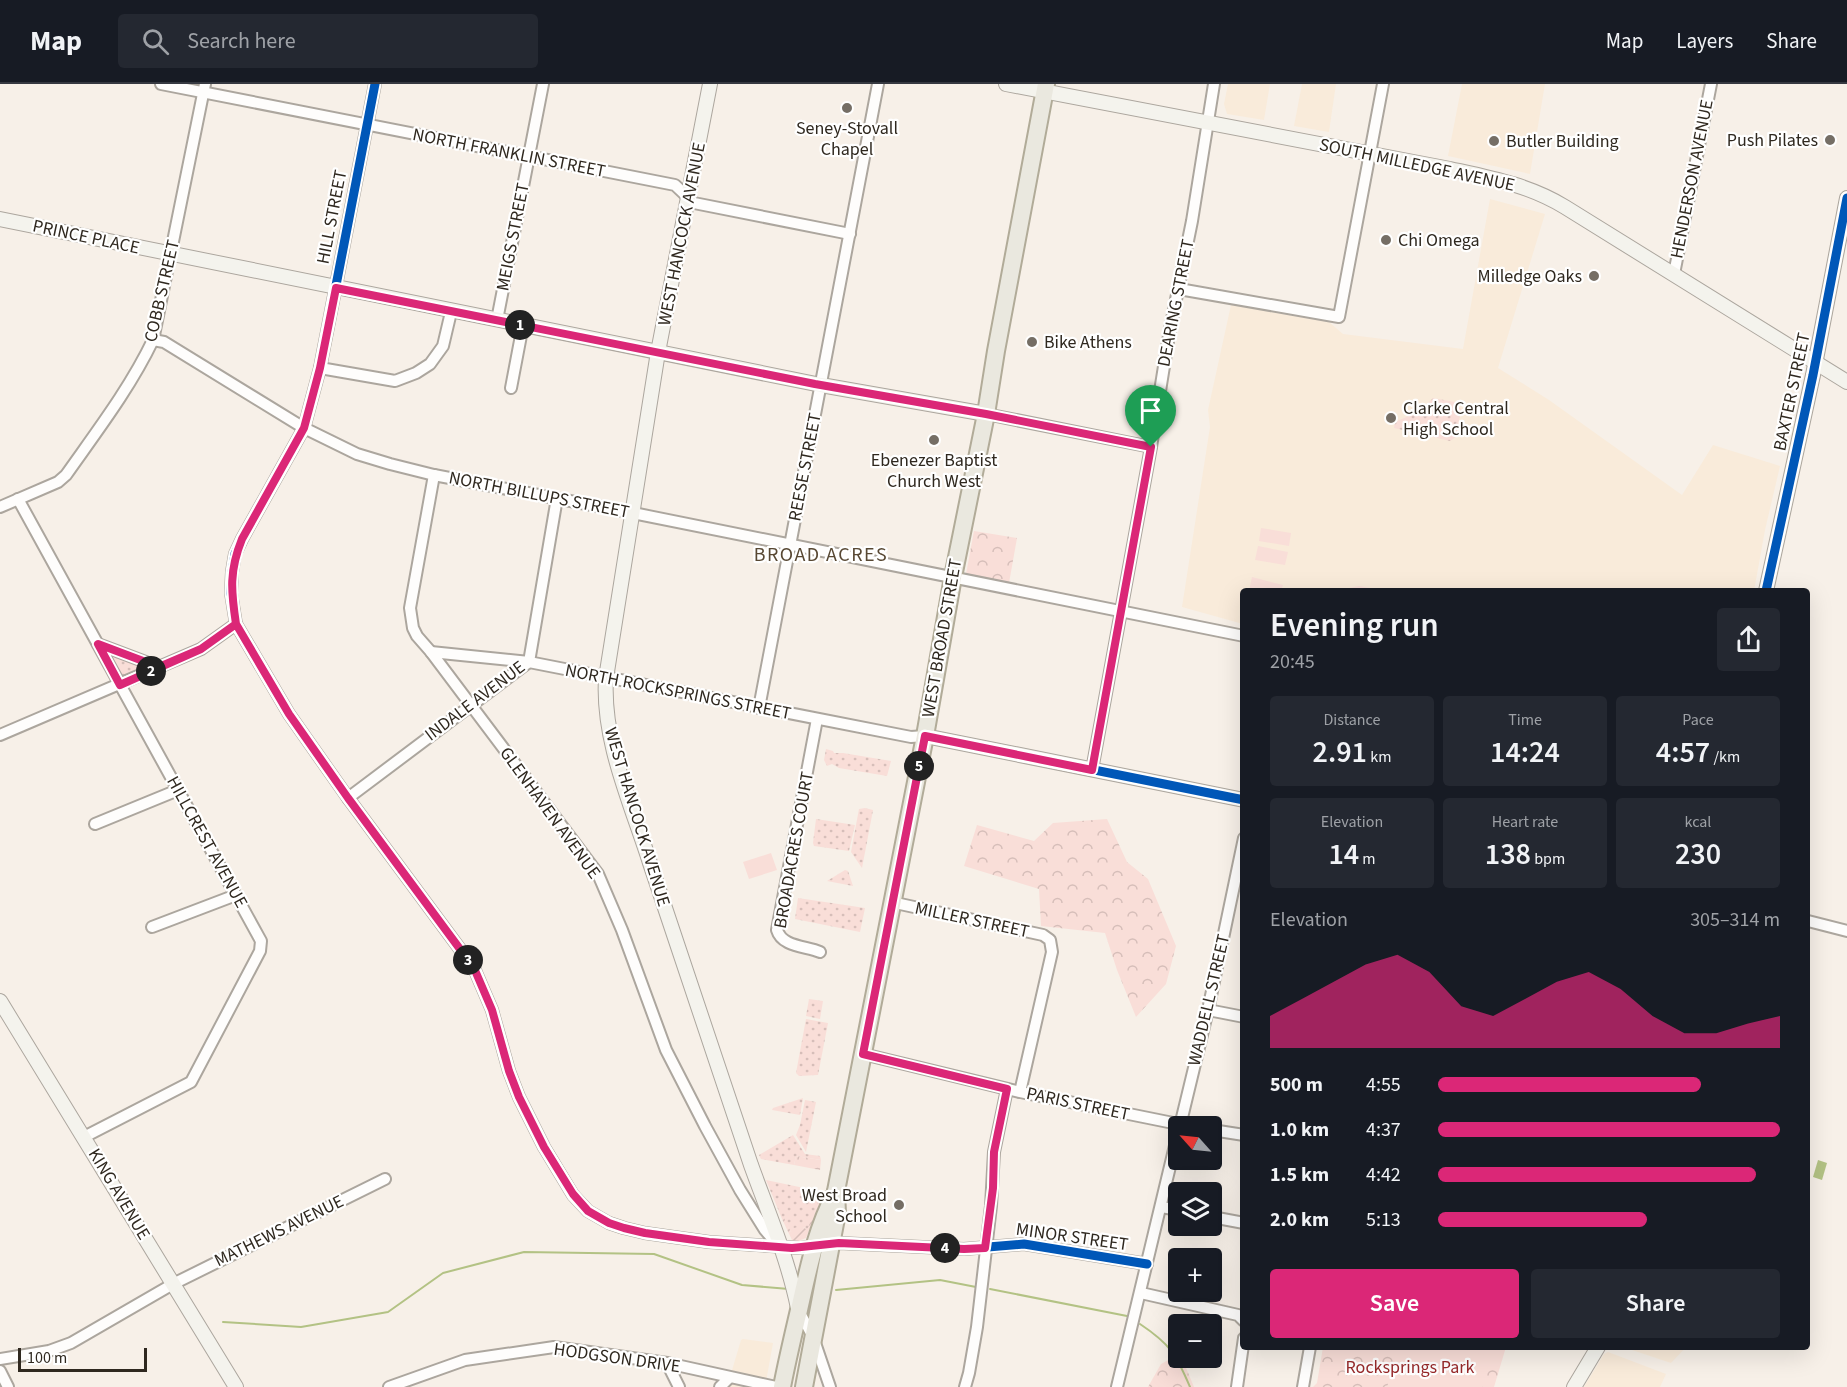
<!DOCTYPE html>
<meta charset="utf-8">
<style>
:root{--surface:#171b24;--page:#242831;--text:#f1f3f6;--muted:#9ea1a6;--line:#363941;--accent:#db2777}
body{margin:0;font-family:"Source Sans 3",sans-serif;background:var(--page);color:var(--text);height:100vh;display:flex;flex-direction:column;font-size:22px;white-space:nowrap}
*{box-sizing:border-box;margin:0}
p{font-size:20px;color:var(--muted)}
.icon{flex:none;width:33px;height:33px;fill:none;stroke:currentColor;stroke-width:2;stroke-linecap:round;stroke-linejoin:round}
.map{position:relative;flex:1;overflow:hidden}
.side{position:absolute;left:1240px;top:504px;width:570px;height:762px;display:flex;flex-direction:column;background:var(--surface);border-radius:6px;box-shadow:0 6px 24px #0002}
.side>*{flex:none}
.needle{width:39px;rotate:297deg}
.fabs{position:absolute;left:1168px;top:1032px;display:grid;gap:12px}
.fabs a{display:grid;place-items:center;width:54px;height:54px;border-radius:6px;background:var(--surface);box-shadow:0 6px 24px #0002;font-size:30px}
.scale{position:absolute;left:18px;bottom:15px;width:129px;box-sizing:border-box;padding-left:6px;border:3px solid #2f281f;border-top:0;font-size:16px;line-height:21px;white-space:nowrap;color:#2f281f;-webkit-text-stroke:4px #fff;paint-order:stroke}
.pin{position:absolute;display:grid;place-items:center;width:51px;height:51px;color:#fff;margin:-62px -26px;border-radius:50% 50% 50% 0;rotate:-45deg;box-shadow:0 0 6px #0007}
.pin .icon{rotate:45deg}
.km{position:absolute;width:30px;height:30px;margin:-15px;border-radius:50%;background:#222;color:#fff;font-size:16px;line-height:30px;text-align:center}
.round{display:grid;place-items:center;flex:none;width:63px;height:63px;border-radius:6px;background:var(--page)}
.overview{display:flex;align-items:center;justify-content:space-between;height:102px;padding:0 30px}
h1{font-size:33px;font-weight:600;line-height:45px}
.figures{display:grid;grid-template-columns:repeat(3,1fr);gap:9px;height:102px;padding:6px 30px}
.figures div{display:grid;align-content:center;border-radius:6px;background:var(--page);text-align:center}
.figures b{font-size:30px;font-weight:600}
.figures small{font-size:16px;font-weight:400}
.figures p{font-size:16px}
.chart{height:168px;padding:12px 30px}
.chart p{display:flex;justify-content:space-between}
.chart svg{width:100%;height:108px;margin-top:6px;fill:var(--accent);opacity:.7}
.action{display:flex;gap:12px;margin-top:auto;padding:12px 30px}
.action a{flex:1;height:69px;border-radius:6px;background:var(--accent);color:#fff;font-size:24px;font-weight:600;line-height:69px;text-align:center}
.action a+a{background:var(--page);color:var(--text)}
ul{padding:0 30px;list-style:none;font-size:20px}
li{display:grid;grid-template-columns:96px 72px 1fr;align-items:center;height:45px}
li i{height:15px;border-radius:8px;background:var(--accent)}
header{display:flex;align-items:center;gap:36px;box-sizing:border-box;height:84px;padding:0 30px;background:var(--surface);border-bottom:2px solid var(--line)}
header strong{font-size:28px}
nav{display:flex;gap:33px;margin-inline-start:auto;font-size:21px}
.search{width:420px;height:54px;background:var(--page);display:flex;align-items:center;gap:15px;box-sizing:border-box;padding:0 21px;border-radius:6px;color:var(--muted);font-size:22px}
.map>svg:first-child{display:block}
.built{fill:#f9ebda}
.grass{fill:url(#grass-dots)}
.forest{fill:url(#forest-crowns)}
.garden{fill:url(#garden-furrows)}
.pitch{fill:#f9ded8}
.water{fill:#b3c284}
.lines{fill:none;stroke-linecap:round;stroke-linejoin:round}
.stream{stroke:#b3c284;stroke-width:2}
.street-casing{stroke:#aca69e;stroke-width:14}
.secondary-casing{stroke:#aca69e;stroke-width:16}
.primary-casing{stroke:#b1ab98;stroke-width:20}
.street{stroke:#fefdfc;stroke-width:10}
.secondary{stroke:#f4f3ed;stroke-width:14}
.primary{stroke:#eae8df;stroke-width:16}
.cycleway-casing{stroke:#fff;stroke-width:13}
.cycleway{stroke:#0057b8;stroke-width:9}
.route-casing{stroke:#fff;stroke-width:12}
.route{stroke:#db2777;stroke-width:8}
.poi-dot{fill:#756e65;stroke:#fff;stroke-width:2}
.labels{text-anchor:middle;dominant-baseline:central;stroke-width:4.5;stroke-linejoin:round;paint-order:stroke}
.poi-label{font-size:18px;fill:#2f281f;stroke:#fff;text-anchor:start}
.street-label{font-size:18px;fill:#2f281f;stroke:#fff}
.park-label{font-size:18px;fill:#97292a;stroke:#fff}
.neighbourhood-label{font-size:20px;letter-spacing:1.5px;fill:#584833;stroke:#fff}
</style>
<header>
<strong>Map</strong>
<div class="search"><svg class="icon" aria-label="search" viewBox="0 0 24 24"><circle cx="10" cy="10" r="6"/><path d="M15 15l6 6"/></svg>Search here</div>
<nav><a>Map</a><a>Layers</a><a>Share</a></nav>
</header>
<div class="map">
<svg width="1847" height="1303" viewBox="0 0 1847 1303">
<defs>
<pattern id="grass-dots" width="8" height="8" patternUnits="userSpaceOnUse" patternTransform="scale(1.5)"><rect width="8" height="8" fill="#f9ded8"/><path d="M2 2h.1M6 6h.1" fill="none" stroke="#d6beb9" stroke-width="1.8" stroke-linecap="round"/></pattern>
<pattern id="forest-crowns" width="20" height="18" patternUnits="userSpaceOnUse" patternTransform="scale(1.5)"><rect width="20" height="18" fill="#f9ded8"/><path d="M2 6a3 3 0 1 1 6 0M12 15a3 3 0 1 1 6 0" fill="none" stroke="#d6beb9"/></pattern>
<pattern id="garden-furrows" width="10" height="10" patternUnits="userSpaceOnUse" patternTransform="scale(1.5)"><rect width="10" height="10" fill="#f9ded8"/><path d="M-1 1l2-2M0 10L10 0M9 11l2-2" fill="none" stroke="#d6beb9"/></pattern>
</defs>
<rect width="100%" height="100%" fill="#f7f0e8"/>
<!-- built -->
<g class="built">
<path d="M1228,0h42l-6,36 -37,-6 -3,-10z"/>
<path d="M1302,0h34l-7,48 -35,-6z"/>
<path d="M1462,0h83l-15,90 -82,-18z"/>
<path d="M1490,115l55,15 -47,154 51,32 133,95 31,-50 67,21 -15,64 -11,61h-510l-1,33 -61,-17 28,-180 -2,-17 23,-105 98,17 14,12 120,15z"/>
<path d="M743,1255l30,4 -8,44h-38l14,-47z"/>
<path d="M1623,1263h63l-15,16z"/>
<path d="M1608,1268l58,22 -6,13h-76l20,-33z"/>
</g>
<!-- grass -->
<g class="grass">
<path d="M1433,314l22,4 6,7 -5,28 -6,4 -56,-13 1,-6 25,-11z"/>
<path d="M112,570l16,8 12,3 1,5 -18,7 -2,-1 -12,-20z"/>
<path d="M826,665l7,2 1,2h9l48,8 -4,15 -48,-8 -7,-4 -5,2 -3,-6z"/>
<path d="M865,724l8,2 -11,58 -11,-16 8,-43z"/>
<path d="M816,735l39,6 -6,26 -35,-5 -1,-3z"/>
<path d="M845,786l3,1 5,15 -26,-5z"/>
<path d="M798,814l67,10 -5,24 -65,-13z"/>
<path d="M809,915l14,2 -3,18 -14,-3z"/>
<path d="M806,935l22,4 -10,52 -19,1 -3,-3z"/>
<path d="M803,1014l-3,17 -28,-5 1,-2z"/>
<path d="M805,1016l11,2 -10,50 -10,-17 4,-10z"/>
<path d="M793,1051l12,19 15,2 1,4 -25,-4 -2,9 -33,-6 -2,-4z"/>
<path d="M766,1096l57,12 -16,39 -3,-4 -13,5 -7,-13h-2z"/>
</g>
<!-- forest -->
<g class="forest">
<path d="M974,447l43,7 -8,45 -43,-9z"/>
<path d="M1107,735l20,43 21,17 28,67 -10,38 -30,33 -19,-47 -12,-37 -64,-7 -2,-37 -75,-23 13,-41 57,16 19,-18z"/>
<path d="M796,1072l25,4 -1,10 -26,-5z"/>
<path d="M1323,1263h183l-12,40h-181l4,-4z"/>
<path d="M1170,1275l14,4 10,24h-46l13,-23z"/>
</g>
<!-- garden -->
<path class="garden" d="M823,1108l2,1 -19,45 -8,3 -6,-1 -10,-21 2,-1 7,14 3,-4 8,-2 5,4z"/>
<!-- pitch -->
<g class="pitch">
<path d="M1261,444l30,5 -2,13 -30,-5z"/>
<path d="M1258,462l30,6 -3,13 -30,-5z"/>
<path d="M1252,493l31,8 -2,6h-32z"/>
<path d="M1359,502l28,5h-52z"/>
<path d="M771,769l6,17 -28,9 -6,-17z"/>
<path d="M1407,1263h49l29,8 4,7 -7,25h-95l11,-33z"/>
</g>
<!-- water -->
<path class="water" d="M1818,1076l9,3 -5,17 -9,-3z"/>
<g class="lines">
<!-- stream -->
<g class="stream">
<path d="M990,1205l137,27"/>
<path d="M836,1206l104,-10 36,7"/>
<path d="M223,1238l78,5 87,-15 55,-39 81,-21 130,2 88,31 47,4"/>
<path d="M1140,1240c30,20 36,30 50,63"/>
</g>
<!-- street casing -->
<g class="street-casing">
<g id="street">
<path d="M161,0l514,101 19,18 156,31"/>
<path d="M375,0l-55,284 -16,60 -62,111 -7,15 -3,18 -1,21 5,31 53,90 59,84 126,170 18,42 17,61 10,26 25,50 29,48 15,16 21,12 15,5 21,5 64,9 92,6 38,-5 125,6 60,-5 123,20"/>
<path d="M1674,190l37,-190"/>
<path d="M1179,205l160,28 44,-233"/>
<path d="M497,236l46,-236"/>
<path d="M153,256l11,2 140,86 53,26 33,10 44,11 204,39 606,122"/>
<path d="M320,284l75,13 21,-8 14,-9 13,-18 8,-34"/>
<path d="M511,304l12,-63"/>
<path d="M986,330l165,33"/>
<path d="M434,391l-24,133 3,20 4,8 14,16 167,222 24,56 44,120 39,76 35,64 25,40 13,15"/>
<path d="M18,415l243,442 -1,10 -69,131 -107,55"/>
<path d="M0,423l58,-25 8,-7c31,-44 64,-87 87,-135l52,-256"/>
<path d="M98,560l61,23"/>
<path d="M431,568l98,10 382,75 14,-1"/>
<path d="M759,624l119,-624"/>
<path d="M817,635l-40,211c5,17 29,16 43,22"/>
<path d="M0,651l201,-86 35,-25"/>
<path d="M1092,686l59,-323 19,-118 22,-108 22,-137"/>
<path d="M348,714l181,-136 28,-164"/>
<path d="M95,740l83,-34"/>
<path d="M891,818l152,33 7,5 2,12 -32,140"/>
<path d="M1808,837l39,10"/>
<path d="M152,843l84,-32"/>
<path d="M1208,926l36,7"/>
<path d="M863,970l157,38 168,34"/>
<path d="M1180,1042l28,-116 36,-172"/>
<path d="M1212,1046l32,5"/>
<path d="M1161,1123l18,3"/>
<path d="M1212,1133l32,6"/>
<path d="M1141,1209l97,22 6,6"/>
<path d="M799,1227l14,26 17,50"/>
<path d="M0,1275l49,-8 22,-8 102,-59 212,-105"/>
<path d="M667,1279l12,24"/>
<path d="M0,1287l8,16"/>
<path d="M389,1303l76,-27 89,-13 113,16 109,24"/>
<path d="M720,1303l9,-9"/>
<path d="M965,1303l4,-14 8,-46 14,-121 3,-54 13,-63"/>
<path d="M1117,1303l62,-258"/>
<path d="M1237,1303l7,-49"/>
<path d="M1303,1303l7,-40"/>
</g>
</g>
<!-- secondary casing -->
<g class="secondary-casing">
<g id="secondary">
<path d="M710,0l-52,268 -52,326c-4,63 25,125 44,185 34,101 67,202 101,302 17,47 37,94 47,143"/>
<path d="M1006,0l444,85c41,9 79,16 115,38l282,175"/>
<path d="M0,135l821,166 165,29"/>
<path d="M1766,507l47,-216 34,-177"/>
<path d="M925,652l319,64"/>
<path d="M0,917l236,386"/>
<path d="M1574,1303l24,-40"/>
</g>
</g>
<!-- primary casing -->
<g class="primary-casing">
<g id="primary">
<path d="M782,1303c5,-26 11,-51 17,-77 9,-40 17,-81 37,-118"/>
<path d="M804,1303l33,-174 -1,-22 89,-455 28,-159 33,-163 10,-63 50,-267"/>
</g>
</g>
<!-- street -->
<use href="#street" class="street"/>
<!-- secondary -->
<use href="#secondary" class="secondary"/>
<!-- primary -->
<use href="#primary" class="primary"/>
<!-- cycleway casing -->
<g class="cycleway-casing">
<g id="cycleway">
<path d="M375,0l-55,284 -16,60 -62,111 -7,15 -3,18 -1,21 5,31 53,90 59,84 126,170 18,42 17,61 10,26 25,50 29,48 15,16 21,12 15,5 21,5 64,9 92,6 38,-5 125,6 60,-5 123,20"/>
<path d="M1766,507l47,-216 34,-177"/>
<path d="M925,652l319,64"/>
</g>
</g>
<!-- cycleway -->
<use href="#cycleway" class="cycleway"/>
</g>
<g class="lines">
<!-- route casing -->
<g class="route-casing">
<path id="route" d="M1151,363l-165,-33 -171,-30 -479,-96 -16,80 -16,60 -62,111c-13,32 -11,52 -6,85l-35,25 -81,36 -22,-41 61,23 42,-18 35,-25 53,90 59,84 126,170 18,42 17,61 10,26 25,50 29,47 15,17 21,12 15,5 21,5 64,9 83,6 47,-5 125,6 21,-1 8,-60 1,-36 13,-63 -144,-35 62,-318 167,34 59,-323"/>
</g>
<!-- route -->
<use href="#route" class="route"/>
</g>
<!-- markers -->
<g class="poi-dot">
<circle cx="847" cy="24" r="6"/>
<circle cx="1830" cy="56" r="6"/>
<circle cx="1494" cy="57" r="6"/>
<circle cx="1386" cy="156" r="6"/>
<circle cx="1594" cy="192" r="6"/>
<circle cx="1032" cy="258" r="6"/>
<circle cx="1391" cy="334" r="6"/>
<circle cx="934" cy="356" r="6"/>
<circle cx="899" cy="1121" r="6"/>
</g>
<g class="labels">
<!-- poi labels -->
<g class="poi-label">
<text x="847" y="44" text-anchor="middle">Seney-Stovall<tspan x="847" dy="21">Chapel</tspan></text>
<text x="1818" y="56" text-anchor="end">Push Pilates</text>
<text x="1506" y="57">Butler Building</text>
<text x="1398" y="156">Chi Omega</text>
<text x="1582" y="192" text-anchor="end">Milledge Oaks</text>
<text x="1044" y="258">Bike Athens</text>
<text x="1403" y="324">Clarke Central<tspan x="1403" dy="21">High School</tspan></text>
<text x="934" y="376" text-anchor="middle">Ebenezer Baptist<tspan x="934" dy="21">Church West</tspan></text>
<text x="887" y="1111" text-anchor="end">West Broad<tspan x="887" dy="21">School</tspan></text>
</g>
<!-- street labels -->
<g class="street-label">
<text transform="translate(509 69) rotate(11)">NORTH FRANKLIN STREET</text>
<text transform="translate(1417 81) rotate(12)">SOUTH MILLEDGE AVENUE</text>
<text transform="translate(1692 95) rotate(-79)">HENDERSON AVENUE</text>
<text transform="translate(332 133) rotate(-79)">HILL STREET</text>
<text transform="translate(682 150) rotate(-79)">WEST HANCOCK AVENUE</text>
<text transform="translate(86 153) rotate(12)">PRINCE PLACE</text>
<text transform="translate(513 153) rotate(-79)">MEIGS STREET</text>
<text transform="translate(162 207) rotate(-77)">COBB STREET</text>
<text transform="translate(1176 219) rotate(-79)">DEARING STREET</text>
<text transform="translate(1792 308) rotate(-78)">BAXTER STREET</text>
<text transform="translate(805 383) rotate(-79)">REESE STREET</text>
<text transform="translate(539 411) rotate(11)">NORTH BILLUPS STREET</text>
<text transform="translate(942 554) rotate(-80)">WEST BROAD STREET</text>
<text transform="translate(678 608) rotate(11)">NORTH ROCKSPRINGS STREET</text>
<text transform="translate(475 617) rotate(-37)">INDALE AVENUE</text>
<text transform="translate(550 729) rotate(54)">GLENHAVEN AVENUE</text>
<text transform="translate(637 733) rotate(73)">WEST HANCOCK AVENUE</text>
<text transform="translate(207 758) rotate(61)">HILLCREST AVENUE</text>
<text transform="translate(794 766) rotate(-80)">BROADACRES COURT</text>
<text transform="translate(972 836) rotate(12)">MILLER STREET</text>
<text transform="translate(1209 916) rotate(-77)">WADDELL STREET</text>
<text transform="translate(1078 1020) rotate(12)">PARIS STREET</text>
<text transform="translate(119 1110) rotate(59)">KING AVENUE</text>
<text transform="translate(279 1147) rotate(-26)">MATHEWS AVENUE</text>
<text transform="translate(1072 1153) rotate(8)">MINOR STREET</text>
<text transform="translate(617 1274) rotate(8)">HODGSON DRIVE</text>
</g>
<!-- park labels -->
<g class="park-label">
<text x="1410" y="1283">Rocksprings Park</text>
</g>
<!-- neighbourhood labels -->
<g class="neighbourhood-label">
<text x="821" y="471">BROAD ACRES</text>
</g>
</g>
</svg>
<div class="fabs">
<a><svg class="needle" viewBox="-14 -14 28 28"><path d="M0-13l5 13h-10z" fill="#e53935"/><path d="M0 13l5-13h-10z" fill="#9ea1a6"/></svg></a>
<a><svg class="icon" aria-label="layers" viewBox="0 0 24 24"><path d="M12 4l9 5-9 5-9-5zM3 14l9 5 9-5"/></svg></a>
<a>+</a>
<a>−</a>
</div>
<div class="scale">100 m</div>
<div class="pin" style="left:1151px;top:363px;background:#1e9e55"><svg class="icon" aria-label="arrive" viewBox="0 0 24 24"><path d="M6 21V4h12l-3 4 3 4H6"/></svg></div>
<b class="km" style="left:520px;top:241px">1</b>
<b class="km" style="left:151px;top:587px">2</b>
<b class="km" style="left:468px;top:876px">3</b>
<b class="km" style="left:945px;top:1164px">4</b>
<b class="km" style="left:919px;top:682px">5</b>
<section class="side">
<div class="overview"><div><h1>Evening run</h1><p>20:45</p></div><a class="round"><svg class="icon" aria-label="share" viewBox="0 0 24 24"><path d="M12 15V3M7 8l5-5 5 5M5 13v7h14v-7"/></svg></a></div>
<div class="figures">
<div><p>Distance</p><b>2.91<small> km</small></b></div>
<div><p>Time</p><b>14:24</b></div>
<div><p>Pace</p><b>4:57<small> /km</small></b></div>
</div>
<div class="figures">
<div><p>Elevation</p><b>14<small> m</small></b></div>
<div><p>Heart rate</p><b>138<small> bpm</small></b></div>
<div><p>kcal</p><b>230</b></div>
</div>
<div class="chart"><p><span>Elevation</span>305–314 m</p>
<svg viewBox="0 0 160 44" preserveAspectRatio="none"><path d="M0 44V31L10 24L20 17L30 10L40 6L50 13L60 27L70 31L80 24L90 17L100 13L110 20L120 31L130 38L140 38L150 34L160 31V44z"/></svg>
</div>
<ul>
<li><b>500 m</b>4:55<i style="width:77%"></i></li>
<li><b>1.0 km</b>4:37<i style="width:100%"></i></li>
<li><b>1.5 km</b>4:42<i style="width:93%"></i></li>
<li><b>2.0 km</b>5:13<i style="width:61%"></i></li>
</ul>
<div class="action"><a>Save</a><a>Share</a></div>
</section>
</div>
